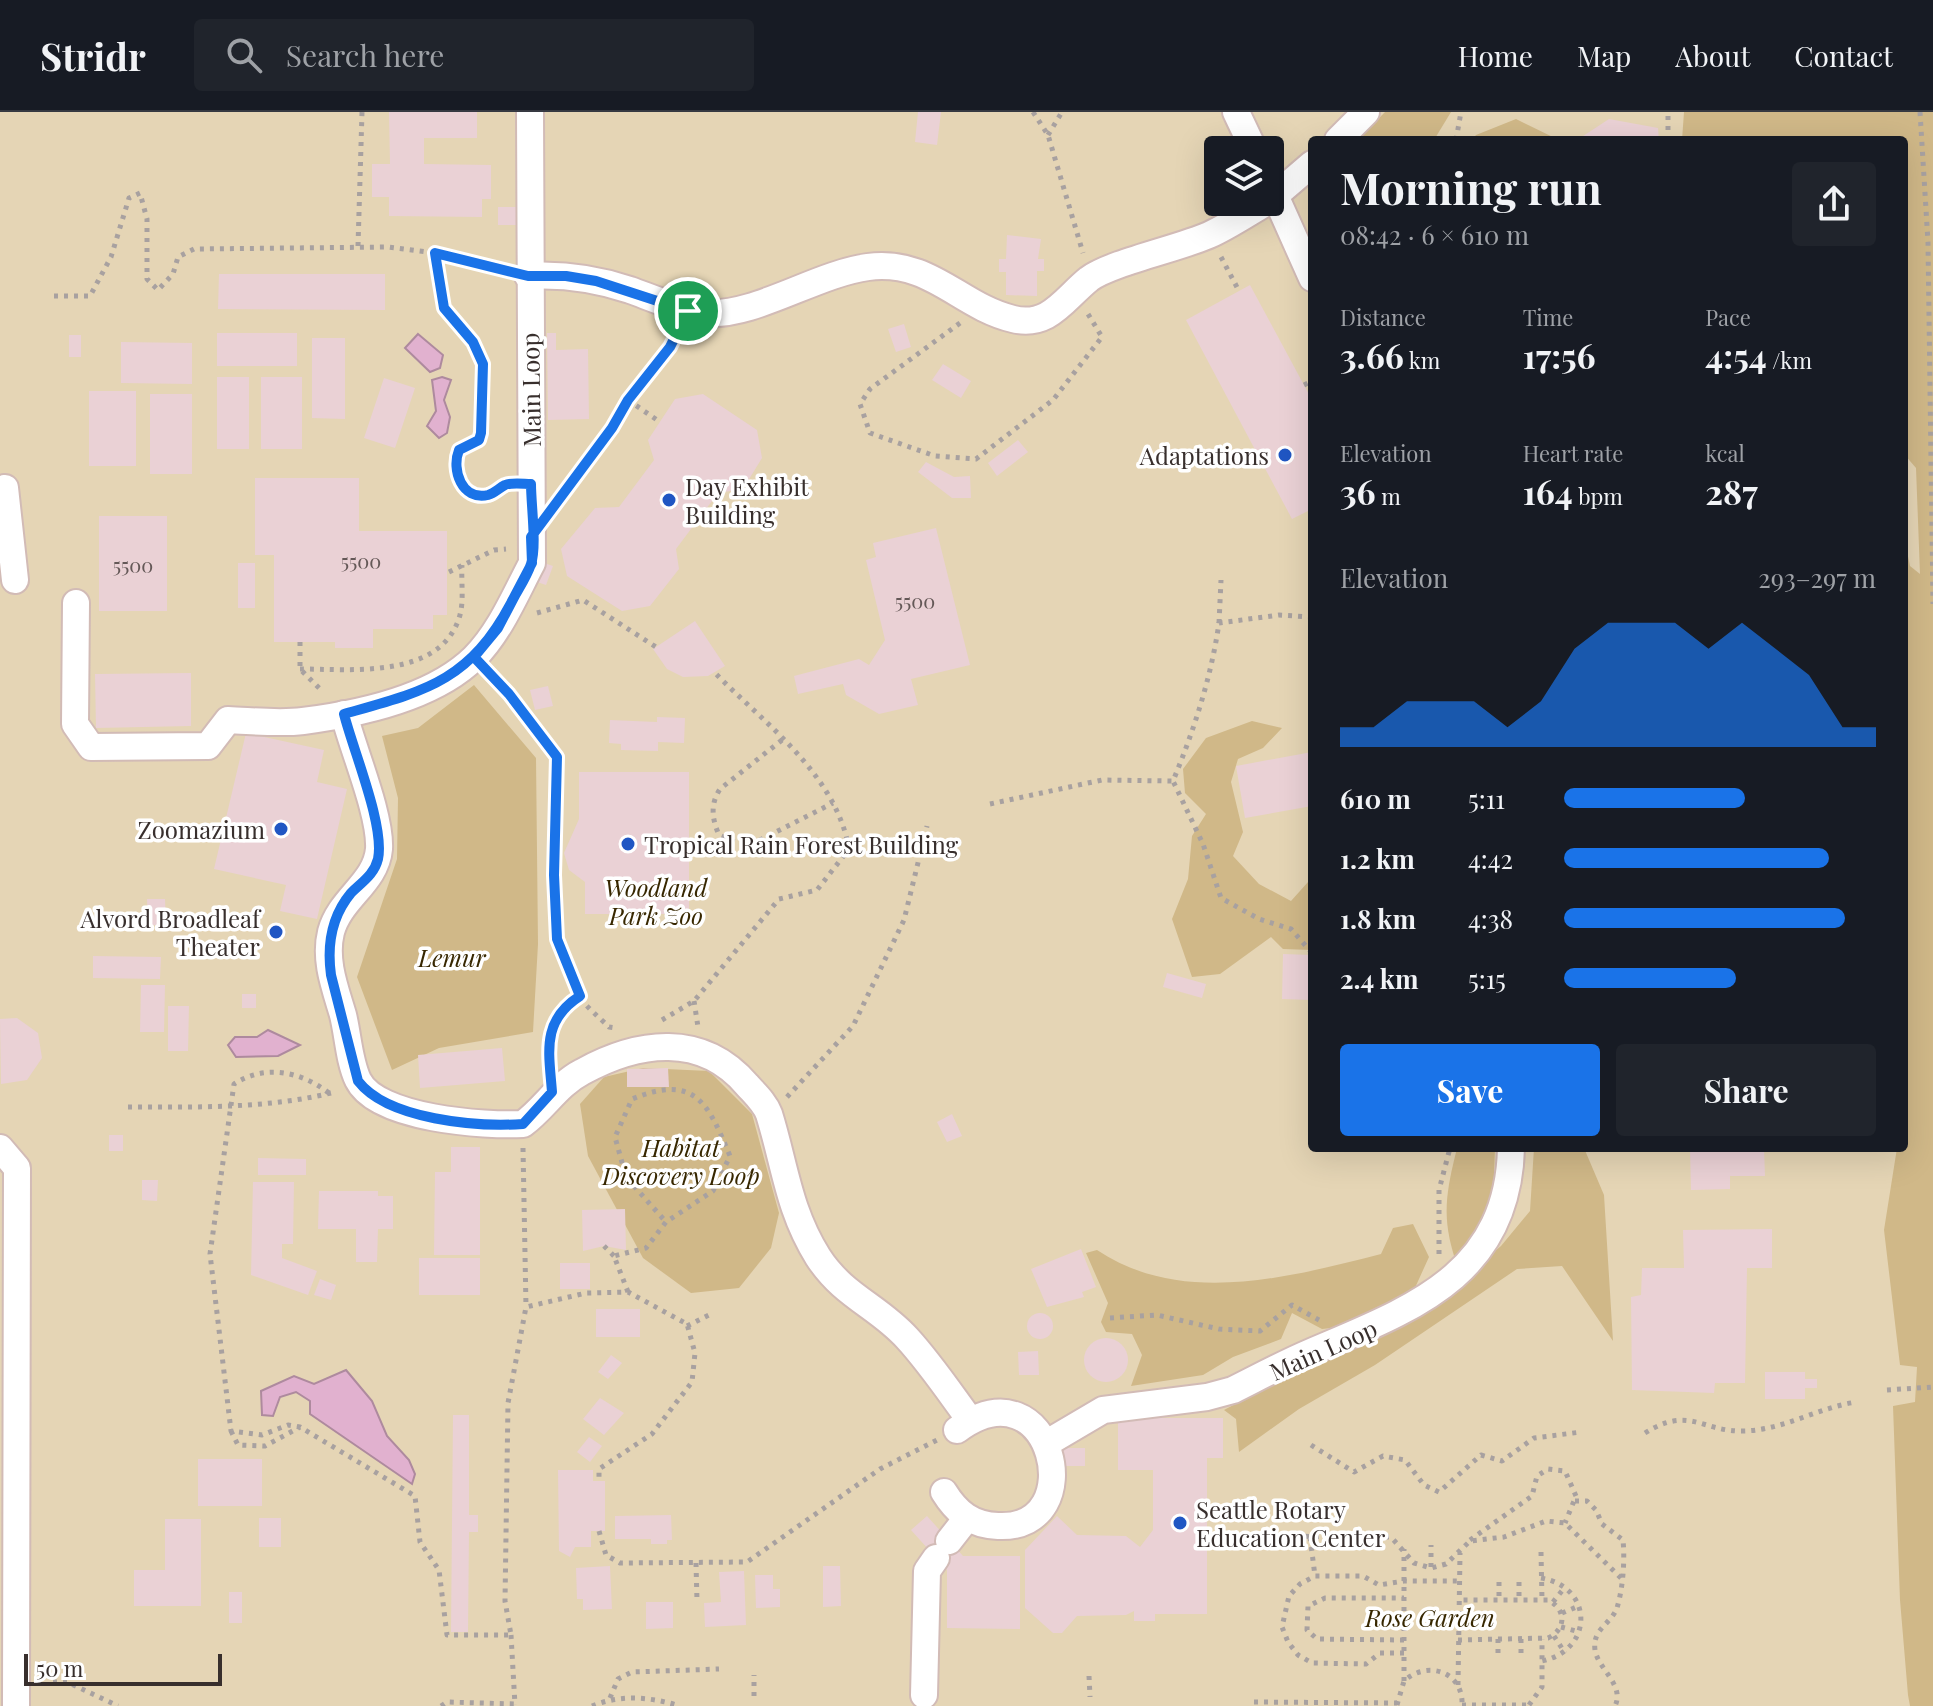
<!DOCTYPE html>
<meta charset="utf-8">
<style>
:root{--surface:#171b24;--page:#20242c;--text:#f1f3f6;--muted:#9ea1a6;--line:#363941;--accent:#1a73e8}
body{margin:0;font-family:"Playfair Display",serif;background:var(--page);color:var(--text);height:100vh;display:flex;flex-direction:column;font-size:30px;white-space:nowrap}
*{box-sizing:border-box;margin:0}
p{font-size:26px;color:var(--muted)}
.icon{flex:none;width:44px;height:44px;fill:none;stroke:currentColor;stroke-width:2;stroke-linecap:round;stroke-linejoin:round}
.map{position:relative;flex:1;overflow:hidden}
.sheet{position:absolute;left:1308px;top:24px;width:600px;height:1016px;display:flex;flex-direction:column;background:var(--surface);border-radius:8px;box-shadow:0 8px 32px #0002}
.sheet>*{flex:none}
.fabs{position:absolute;left:1204px;top:24px;display:grid;gap:16px}
.fabs a{display:grid;place-items:center;width:80px;height:80px;border-radius:8px;background:var(--surface);box-shadow:0 8px 32px #0002;font-size:40px}
.scale{position:absolute;left:24px;bottom:20px;width:198px;box-sizing:border-box;padding-left:8px;border:4px solid #382f2d;border-top:0;font-size:22px;line-height:28px;white-space:nowrap;color:#382f2d;-webkit-text-stroke:6px #fff;paint-order:stroke}
.pin{position:absolute;display:grid;place-items:center;width:68px;height:68px;color:#fff;margin:-34px;border:4px solid #fff;border-radius:50%;box-shadow:0 2px 8px #0007}
.round{display:grid;place-items:center;flex:none;width:84px;height:84px;border-radius:8px;background:var(--page)}
.headline{display:flex;align-items:center;justify-content:space-between;height:136px;padding:0 32px}
h1{font-size:44px;font-weight:700;line-height:60px}
.figures{display:grid;grid-template-columns:repeat(3,1fr);gap:12px;height:136px;padding:8px 32px}
.figures div{display:grid;align-content:center}
.figures b{font-size:34px;font-weight:700}
.figures small{font-size:22px;font-weight:400}
.figures p{font-size:22px}
.chart{height:224px;padding:16px 32px}
.chart p{display:flex;justify-content:space-between}
.chart svg{width:100%;height:144px;margin-top:8px;fill:var(--accent);opacity:.7}
.cta{display:flex;gap:16px;margin-top:auto;padding:16px 32px}
.cta a{flex:1;height:92px;border-radius:8px;background:var(--accent);color:#fff;font-size:32px;font-weight:700;line-height:92px;text-align:center}
.cta a+a{background:var(--page);color:var(--text)}
ul{padding:0 32px;list-style:none;font-size:26px}
li{display:grid;grid-template-columns:128px 96px 1fr;align-items:center;height:60px}
li i{height:20px;border-radius:10px;background:var(--accent)}
header{display:flex;align-items:center;gap:48px;box-sizing:border-box;height:112px;padding:0 40px;background:var(--surface);border-bottom:2px solid var(--line)}
header strong{font-size:38px}
nav{display:flex;gap:44px;margin-inline-start:auto;font-size:28px}
.search{width:560px;height:72px;background:var(--page);display:flex;align-items:center;gap:20px;box-sizing:border-box;padding:0 28px;border-radius:8px;color:var(--muted);font-size:30px}
.map>svg:first-child{display:block}
.green{fill:#e5d5b5;fill-rule:evenodd}
.forest{fill:#d0b888}
.water{fill:#e1b1cf;stroke:#ae8a9e;stroke-width:2}
.building{fill:#ead1d5}
.lines{fill:none;stroke-linecap:round;stroke-linejoin:round}
.minor-casing{stroke:#d2bbb6;stroke-width:30}
.path{stroke:#a8a1a0;stroke-width:5;stroke-dasharray:4 6;stroke-linecap:butt}
.minor{stroke:#fff;stroke-width:26}
.route-casing{stroke:#fff;stroke-width:16}
.route{stroke:#1a73e8;stroke-width:10}
.poi-dot{fill:#2056c3;stroke:#fff;stroke-width:3}
.labels{text-anchor:middle;dominant-baseline:central;stroke-width:7;stroke-linejoin:round;paint-order:stroke}
.number-label{font-size:20px;fill:#645857}
.street-label{font-size:24px;fill:#382f2d;stroke:#fff}
.poi-label{font-size:24px;fill:#382f2d;stroke:#fff;text-anchor:end}
.park-label{font-size:24px;font-style:italic;fill:#372700;stroke:#fff}
</style>
<header>
<strong>Stridr</strong>
<div class="search"><svg class="icon" aria-label="search" viewBox="0 0 24 24"><circle cx="10" cy="10" r="6"/><path d="M15 15l6 6"/></svg>Search here</div>
<nav><a>Home</a><a>Map</a><a>About</a><a>Contact</a></nav>
</header>
<div class="map">
<svg width="1933" height="1594" viewBox="0 0 1933 1594">
<rect width="100%" height="100%" fill="#fdf8f7"/>
<!-- green -->
<path class="green" d="M0,0h1904l22,541 7,1053h-1933zM1312,28h592v1008h-592zM1218,38h52v52h-52z"/>
<!-- forest -->
<g class="forest">
<path d="M1385,0h66l-17,28h-76z"/>
<path d="M1684,0h249v1594h-23l-2,-11 -8,-95 -7,-194 22,-4 2,-35 -17,-2 -16,-135 13,-82h7v-611l6,29 10,8 -4,-106 -12,-14v-314h-222z"/>
<path d="M1516,7l43,21h-87l4,-5z"/>
<path d="M474,573l62,73 2,186 -5,88 -94,16 -47,22 -35,-93 40,-118 1,-61 -16,-62 36,-8z"/>
<path d="M1252,609l30,7 -19,20 -25,11 -7,23 12,50 -10,24 26,28 32,17 17,-19 4,14v54l-29,-1 -12,-12 -51,37 -28,3 -20,-58 16,-40 4,-43 14,-22 -21,-21 -2,-24 23,-31z"/>
<path d="M643,956l66,3 43,43 27,99 -8,35 -32,40 -48,5 -48,-35 -55,-102 -8,-52 24,-27z"/>
<path d="M1457,1036h38l-2,53 -14,36 -23,25c-15,-45 -10,-69 1,-114z"/>
<path d="M1534,1036h50l20,47 9,146 -51,-75 -45,3 -142,96 -76,44 -60,43 -3,-33 -12,-9 221,-117 56,-47 29,-35z"/>
<path d="M1413,1112l16,33 -15,33 -32,15 -24,20 -36,4 -30,-16 -11,26 -48,18 -30,18 -72,11 11,-31 -10,-21 -26,-2 -5,-10 7,-19 -22,-50 11,-3c85,57 193,27 284,4l12,-26z"/>
</g>
<!-- water -->
<g class="water">
<path d="M418,222l25,21 -3,13 -10,4 -25,-24z"/>
<path d="M442,265l9,3 -7,20 6,17 -3,16 -8,5 -12,-12 9,-15 -4,-31z"/>
<path d="M268,918l32,15 -22,11 -42,1 -8,-12 7,-8h22z"/>
<path d="M346,1258l26,31 15,35 22,24 6,14 -3,10 -102,-70v-13l-14,-9 -16,5 -7,19 -11,-1 -1,-24 33,-15 20,8z"/>
</g>
<!-- building -->
<g class="building">
<path d="M389,0h88v26h-53v26l67,1v34h-9v18l-93,-1v-19h-17v-33h18z"/>
<path d="M918,0h23l-4,33 -22,-3z"/>
<path d="M1609,7l49,9 1,12h-82z"/>
<rect x="498" y="95" width="22" height="18"/>
<path d="M1007,123l34,4 -3,20h6v12h-7v25l-31,-1v-23h-7v-13h7z"/>
<path d="M219,162h166v36l-167,-1z"/>
<path d="M1250,173l62,115v109l-20,10 -106,-199z"/>
<path d="M904,212l7,23 -15,5 -8,-23z"/>
<rect x="217" y="221" width="80" height="33"/>
<path d="M547,221h9v17l32,-1 1,70 -41,1z"/>
<rect x="69" y="223" width="12" height="22"/>
<path d="M312,226h33v81l-33,-1z"/>
<path d="M121,230l71,1v41l-71,-1z"/>
<path d="M943,252l28,17 -10,17 -29,-18z"/>
<rect x="217" y="265" width="32" height="72"/>
<rect x="261" y="265" width="41" height="72"/>
<path d="M384,266l31,10 -20,60 -31,-10z"/>
<rect x="89" y="279" width="47" height="75"/>
<rect x="150" y="282" width="42" height="80"/>
<path d="M703,282l54,36 5,28 -19,31 -25,4 -42,56 3,20 -29,37 -28,5 -55,-35 -6,-27 34,-41 24,-1 35,-47 -6,-20 27,-41z"/>
<path d="M1018,328l10,12 -31,24 -9,-13z"/>
<path d="M926,350l28,15 16,-1 1,22h-19l-34,-26z"/>
<path d="M255,366h104v53h88v84h-14v14h-60v19h-38v-6h-61v-87h-19z"/>
<rect x="99" y="404" width="68" height="95"/>
<path d="M936,416l34,137 -59,14 7,26 -39,9 -33,-19 -3,-11 -45,10 -4,-18 65,-17 10,6 16,-25 -19,-80 10,-3 -3,-14z"/>
<path d="M538,449l15,5 -7,19 -15,-5z"/>
<rect x="238" y="451" width="17" height="45"/>
<path d="M695,509l30,45 -17,10 -25,1 -16,-8 -14,-20z"/>
<path d="M191,561v53l-95,2 -1,-54z"/>
<path d="M548,574l5,20 -18,4 -5,-20z"/>
<path d="M657,605l28,1 -1,25 -26,-1v9l-37,-1v-6l-12,-1 1,-23 47,2z"/>
<path d="M246,621l78,17 -7,32 30,7 -30,130 -37,-8 6,-26 -72,-16z"/>
<path d="M1312,640v54l-67,12 -9,-52z"/>
<path d="M579,660h110v142h-104v-32l-16,-12 -5,-17 15,-34z"/>
<path d="M147,787h18l1,26h-18z"/>
<path d="M1283,842l29,1 -1,45 -29,-1z"/>
<path d="M93,844l68,1 -1,22 -67,-1z"/>
<path d="M1167,861l39,11 -4,14 -39,-11z"/>
<path d="M141,873h24l-1,47h-24z"/>
<rect x="242" y="882" width="14" height="14"/>
<path d="M168,894h21l-1,45h-20z"/>
<path d="M17,906l21,15 4,25 -15,22 -26,4 -1,-65z"/>
<path d="M502,936l3,33 -85,7 -2,-33z"/>
<path d="M668,956l1,19h-42v-18z"/>
<path d="M952,1002l10,22 -15,6 -10,-20z"/>
<rect x="109" y="1023" width="14" height="16"/>
<path d="M451,1035h29v108h-46l1,-83h16z"/>
<path d="M1690,1036h74l1,28h-35v13l-39,1z"/>
<path d="M258,1046l48,1v16h-48z"/>
<path d="M142,1068h16l-1,21 -15,-1z"/>
<path d="M253,1070h41l-1,62h-11v14l35,13 -9,24 -57,-20z"/>
<path d="M319,1079h59v5h15v33h-15l-1,33h-21v-33h-38z"/>
<path d="M625,1097l1,41 -22,-4 -21,5 -1,-41z"/>
<path d="M1772,1117v39h-25l-2,115h-30l-1,10 -82,-3 -1,-93 10,-2 1,-27h42l-1,-38z"/>
<path d="M1081,1137l15,38 -14,5 2,5 -37,10 -16,-38z"/>
<rect x="419" y="1146" width="61" height="37"/>
<rect x="560" y="1151" width="30" height="26"/>
<path d="M320,1167l16,6 -5,15 -17,-5z"/>
<rect x="596" y="1197" width="44" height="28"/>
<circle cx="1040" cy="1214" r="13"/>
<circle cx="1106" cy="1248" r="22"/>
<path d="M1038,1239l1,24h-20l-1,-23z"/>
<path d="M611,1243l11,8 -14,16 -10,-7z"/>
<path d="M1765,1260h40v7h12v9h-12v11h-40z"/>
<path d="M600,1286l24,15 -20,22 -21,-16z"/>
<path d="M453,1303h16v100h9v17h-9l-1,100h-17z"/>
<path d="M1118,1306h105v40h-16v156h-52v7h-21v-10l-8,4 -49,1 -15,17h-9l-28,-25v-58l32,-34 20,19 49,1 14,11 13,-17v-60h-35z"/>
<path d="M589,1325l13,9 -12,16 -13,-10z"/>
<rect x="1063" y="1336" width="22" height="18"/>
<rect x="198" y="1347" width="64" height="47"/>
<path d="M558,1358h35v11h12v50h-14v16h-16l-5,10 -11,-6z"/>
<path d="M671,1403l1,25h-5v4h-16v-5h-36v-23z"/>
<path d="M927,1404l36,40h57v73l-73,-1v-58l-36,-40z"/>
<rect x="259" y="1406" width="22" height="29"/>
<path d="M165,1407h36v87h-67v-36h31z"/>
<path d="M610,1454l2,43 -29,1v-11h-6l-1,-31z"/>
<path d="M823,1454h17l1,40 -18,1z"/>
<path d="M744,1459l2,54 -41,2 -1,-24 17,-1 -2,-30z"/>
<path d="M755,1463h18v14h7v18l-24,1z"/>
<rect x="229" y="1480" width="13" height="31"/>
<path d="M646,1490h27v26l-27,1z"/>
</g>
<g class="lines">
<!-- minor casing -->
<g class="minor-casing">
<g id="minor">
<path d="M1236,0l18,38"/>
<path d="M1338,28l28,-28"/>
<path d="M1270,72l42,94"/>
<path d="M1270,88l42,-36"/>
<path d="M528,164c35,-2 69,3 102,14 25,9 49,20 76,23 48,4 110,-39 162,-46 63,-8 91,39 145,52 36,9 51,-20 76,-40 21,-16 91,-31 120,-44 20,-9 39,-22 58,-33"/>
<path d="M5,376l10,92"/>
<path d="M76,491l-1,121 16,23 117,-1 20,-26c25,1 51,4 75,1 55,-7 130,-23 171,-63 26,-26 41,-63 58,-95l-2,-451"/>
<path d="M344,602c9,36 37,101 35,135 -3,34 -39,49 -48,83 -7,28 4,56 12,83 5,20 6,46 15,65 19,39 127,46 165,44 22,-16 34,-39 59,-52 56,-31 120,-40 165,13 8,9 18,18 22,29 16,51 19,95 49,143 25,39 60,49 89,81 23,25 43,55 63,82"/>
<path d="M0,1036l17,20 -1,538"/>
<path d="M1047,1331l56,-33 104,-13 26,-7c26,-13 52,-27 78,-38 100,-43 197,-76 200,-204"/>
<path d="M944,1380c13,21 28,33 54,34 95,5 54,-167 -41,-96"/>
<path d="M949,1429l18,-23"/>
<path d="M924,1583l3,-124 9,-13"/>
</g>
</g>
<!-- path -->
<g class="path">
<path d="M1033,0l15,23 35,118"/>
<path d="M1920,0l8,130 5,362"/>
<path d="M1048,23l14,-23"/>
<path d="M1456,28l5,-28"/>
<path d="M1668,28v-28"/>
<path d="M358,134l4,-134"/>
<path d="M435,141l9,55 36,45 1,80 -2,7 -20,10c-15,36 17,56 47,34"/>
<path d="M1221,145l18,34"/>
<path d="M54,184h36l21,-39 18,-59 11,-5 7,26v60l11,11 15,-16 5,-17 16,-8 194,-2 47,6 68,17"/>
<path d="M960,211l-90,66 -10,15 10,29 65,23 41,3 77,-59 49,-63 -14,-23"/>
<path d="M1304,273l8,-4"/>
<path d="M628,288l32,22"/>
<path d="M557,388l55,-72 16,-28 42,-53 7,-14"/>
<path d="M449,460l45,-22 12,-1"/>
<path d="M537,501l46,-13 73,47"/>
<path d="M1312,505l-33,-2 -60,8c-8,55 -25,107 -46,158l30,63 18,54 38,21 32,10 21,24"/>
<path d="M1219,511l2,-43"/>
<path d="M300,530v27l23,23"/>
<path d="M300,557c50,0 142,11 160,-54 4,-15 1,-34 2,-50"/>
<path d="M492,564l65,81c0,76 -19,170 22,239 7,11 21,22 30,31l7,1"/>
<path d="M782,628l-62,49c-10,15 -8,30 -1,46l18,8h17l79,-40"/>
<path d="M990,692l112,-24 71,1"/>
<path d="M694,889l4,26"/>
<path d="M662,908l32,-19 85,-102 38,-9 32,-41c-13,-75 -84,-125 -135,-177"/>
<path d="M550,951c-3,-29 4,-51 30,-67"/>
<path d="M329,981c-29,-22 -64,-29 -95,-9l-24,170 21,177 31,4 26,-10 12,2 115,69 5,46 19,28 8,65h64l-6,-34 3,-198 18,-96 60,-14 42,-1 59,32 8,29 -3,29 -40,52 -53,35v12"/>
<path d="M787,985l66,-71 51,-106 23,-94"/>
<path d="M128,995c68,0 136,2 203,-14"/>
<path d="M523,1036l3,159"/>
<path d="M604,1134l10,10"/>
<path d="M1439,1142v-64l11,-42"/>
<path d="M628,1180l-14,-36 32,-8 20,-26 47,-31 17,-35c-22,-53 -35,-83 -98,-57l-17,38 11,40 40,45"/>
<path d="M1110,1206l47,-3 62,14 41,2 32,-26 27,15"/>
<path d="M687,1214l26,-13"/>
<path d="M1887,1278l46,-3"/>
<path d="M231,1319l7,14 27,1 35,-19"/>
<path d="M1645,1321c45,-28 56,-1 99,-2 40,-1 75,-24 113,-29"/>
<path d="M1311,1333l43,27 29,-16 22,4 19,25 15,7 42,-37 21,6 32,-23 47,-6"/>
<path d="M1575,1389h12l9,9 6,14 21,16c2,20 0,48 -6,68 -6,16 -25,21 -22,42 3,19 30,35 20,56"/>
<path d="M599,1419l7,24 14,8 127,-1 133,-93 57,-29"/>
<path d="M1255,1424l136,1 23,26 17,5 15,-4 24,-23 34,-4 42,-16 19,2 56,55"/>
<path d="M1310,1425l5,39"/>
<path d="M1470,1428l62,-44 5,-20 11,-7 17,2 11,25 -11,27"/>
<path d="M1541,1440l1,48"/>
<path d="M696,1451l1,38"/>
<path d="M1431,1455v-22"/>
<path d="M1541,1466c53,9 53,72 1,83"/>
<path d="M1499,1470v18"/>
<path d="M1519,1470v18"/>
<path d="M1553,1490l12,-15"/>
<path d="M1562,1501l17,-7"/>
<path d="M1561,1515l19,5"/>
<path d="M511,1523l4,70"/>
<path d="M1554,1524l11,17"/>
<path d="M1498,1527v17"/>
<path d="M1521,1527v17"/>
<path d="M1404,1528l-87,-1 -10,-9 1,-24 17,-8h79"/>
<path d="M1458,1528l90,-2c19,-9 18,-29 0,-38h-89"/>
<path d="M1404,1541h-24l-14,11 -54,-1 -14,-8 -10,-13 -6,-15 7,-31 11,-12 15,-8h48l16,9 25,-4h55"/>
<path d="M1089,1564l1,21"/>
<path d="M1404,1569v-132"/>
<path d="M53,1570h14l51,24"/>
<path d="M1458,1573l2,-132"/>
<path d="M754,1584v-21"/>
<path d="M610,1586l8,-19 14,-7 87,-3"/>
<path d="M1254,1590l143,1"/>
<path d="M1397,1593l7,-24c23,-21 60,-10 58,25"/>
<path d="M1462,1593h68"/>
<path d="M1529,1593l13,-18v-48"/>
<path d="M441,1594l6,-4 68,2"/>
<path d="M592,1594c29,-12 59,-9 88,0"/>
</g>
<!-- minor -->
<use href="#minor" class="minor"/>
</g>
<g class="lines">
<!-- route casing -->
<g class="route-casing">
<path id="route" d="M688,199l-92,-30 -30,-5h-38l-93,-23 9,55 29,34 10,22 -2,69 -2,7 -20,10c-8,20 3,51 29,45 7,-2 11,-7 17,-10 7,-3 19,-1 26,-1 0,21 6,62 0,80 -4,13 -14,27 -20,39 -42,79 -86,88 -167,111 9,36 41,112 34,145 -4,16 -16,23 -27,34 -20,24 -24,53 -20,82l27,106c30,39 119,46 165,43l29,-32c-3,-40 -11,-71 28,-96l-23,-57 -3,-64 3,-118 -48,-63 -35,-37 24,-29 34,-65 -1,-26 81,-109 16,-28 42,-53 18,-36"/>
</g>
<!-- route -->
<use href="#route" class="route"/>
</g>
<!-- markers -->
<g class="poi-dot">
<circle cx="1285" cy="343" r="8"/>
<circle cx="669" cy="388" r="8"/>
<circle cx="281" cy="717" r="8"/>
<circle cx="628" cy="732" r="8"/>
<circle cx="276" cy="820" r="8"/>
<circle cx="1180" cy="1411" r="8"/>
</g>
<g class="labels">
<!-- number labels -->
<g class="number-label">
<text x="361" y="448">5500</text>
<text x="133" y="452">5500</text>
<text x="915" y="488">5500</text>
</g>
<!-- street labels -->
<g class="street-label">
<text transform="translate(530 278) rotate(-91)">Main Loop</text>
<text transform="translate(1323 1237) rotate(-24)">Main Loop</text>
</g>
<!-- poi labels -->
<g class="poi-label">
<text x="1269" y="343">Adaptations</text>
<text x="685" y="374" text-anchor="start">Day Exhibit<tspan x="685" dy="28">Building</tspan></text>
<text x="265" y="717">Zoomazium</text>
<text x="644" y="732" text-anchor="start">Tropical Rain Forest Building</text>
<text x="260" y="806">Alvord Broadleaf<tspan x="260" dy="28">Theater</tspan></text>
<text x="1196" y="1397" text-anchor="start">Seattle Rotary<tspan x="1196" dy="28">Education Center</tspan></text>
</g>
<!-- park labels -->
<g class="park-label">
<text x="656" y="775">Woodland<tspan x="656" dy="28">Park Zoo</tspan></text>
<text x="452" y="845">Lemur</text>
<text x="681" y="1035">Habitat<tspan x="681" dy="28">Discovery Loop</tspan></text>
<text x="1430" y="1505">Rose Garden</text>
</g>
</g>
</svg>
<div class="fabs">
<a><svg class="icon" aria-label="layers" viewBox="0 0 24 24"><path d="M12 4l9 5-9 5-9-5zM3 14l9 5 9-5"/></svg></a>
</div>
<div class="scale">50 m</div>
<div class="pin" style="left:688px;top:199px;background:#1e9e55"><svg class="icon" aria-label="arrive" viewBox="0 0 24 24"><path d="M6 21V4h12l-3 4 3 4H6"/></svg></div>
<section class="sheet">
<div class="headline"><div><h1>Morning run</h1><p>08:42 · 6 × 610 m</p></div><a class="round"><svg class="icon" aria-label="share" viewBox="0 0 24 24"><path d="M12 15V3M7 8l5-5 5 5M5 13v7h14v-7"/></svg></a></div>
<div class="figures">
<div><p>Distance</p><b>3.66<small> km</small></b></div>
<div><p>Time</p><b>17:56</b></div>
<div><p>Pace</p><b>4:54<small> /km</small></b></div>
</div>
<div class="figures">
<div><p>Elevation</p><b>36<small> m</small></b></div>
<div><p>Heart rate</p><b>164<small> bpm</small></b></div>
<div><p>kcal</p><b>287</b></div>
</div>
<div class="chart"><p><span>Elevation</span>293–297 m</p>
<svg viewBox="0 0 160 44" preserveAspectRatio="none"><path d="M0 44V38L10 38L20 30L30 30L40 30L50 38L60 30L70 14L80 6L90 6L100 6L110 14L120 6L130 14L140 22L150 38L160 38V44z"/></svg>
</div>
<ul>
<li><b>610 m</b>5:11<i style="width:58%"></i></li>
<li><b>1.2 km</b>4:42<i style="width:85%"></i></li>
<li><b>1.8 km</b>4:38<i style="width:90%"></i></li>
<li><b>2.4 km</b>5:15<i style="width:55%"></i></li>
</ul>
<div class="cta"><a>Save</a><a>Share</a></div>
</section>
</div>
